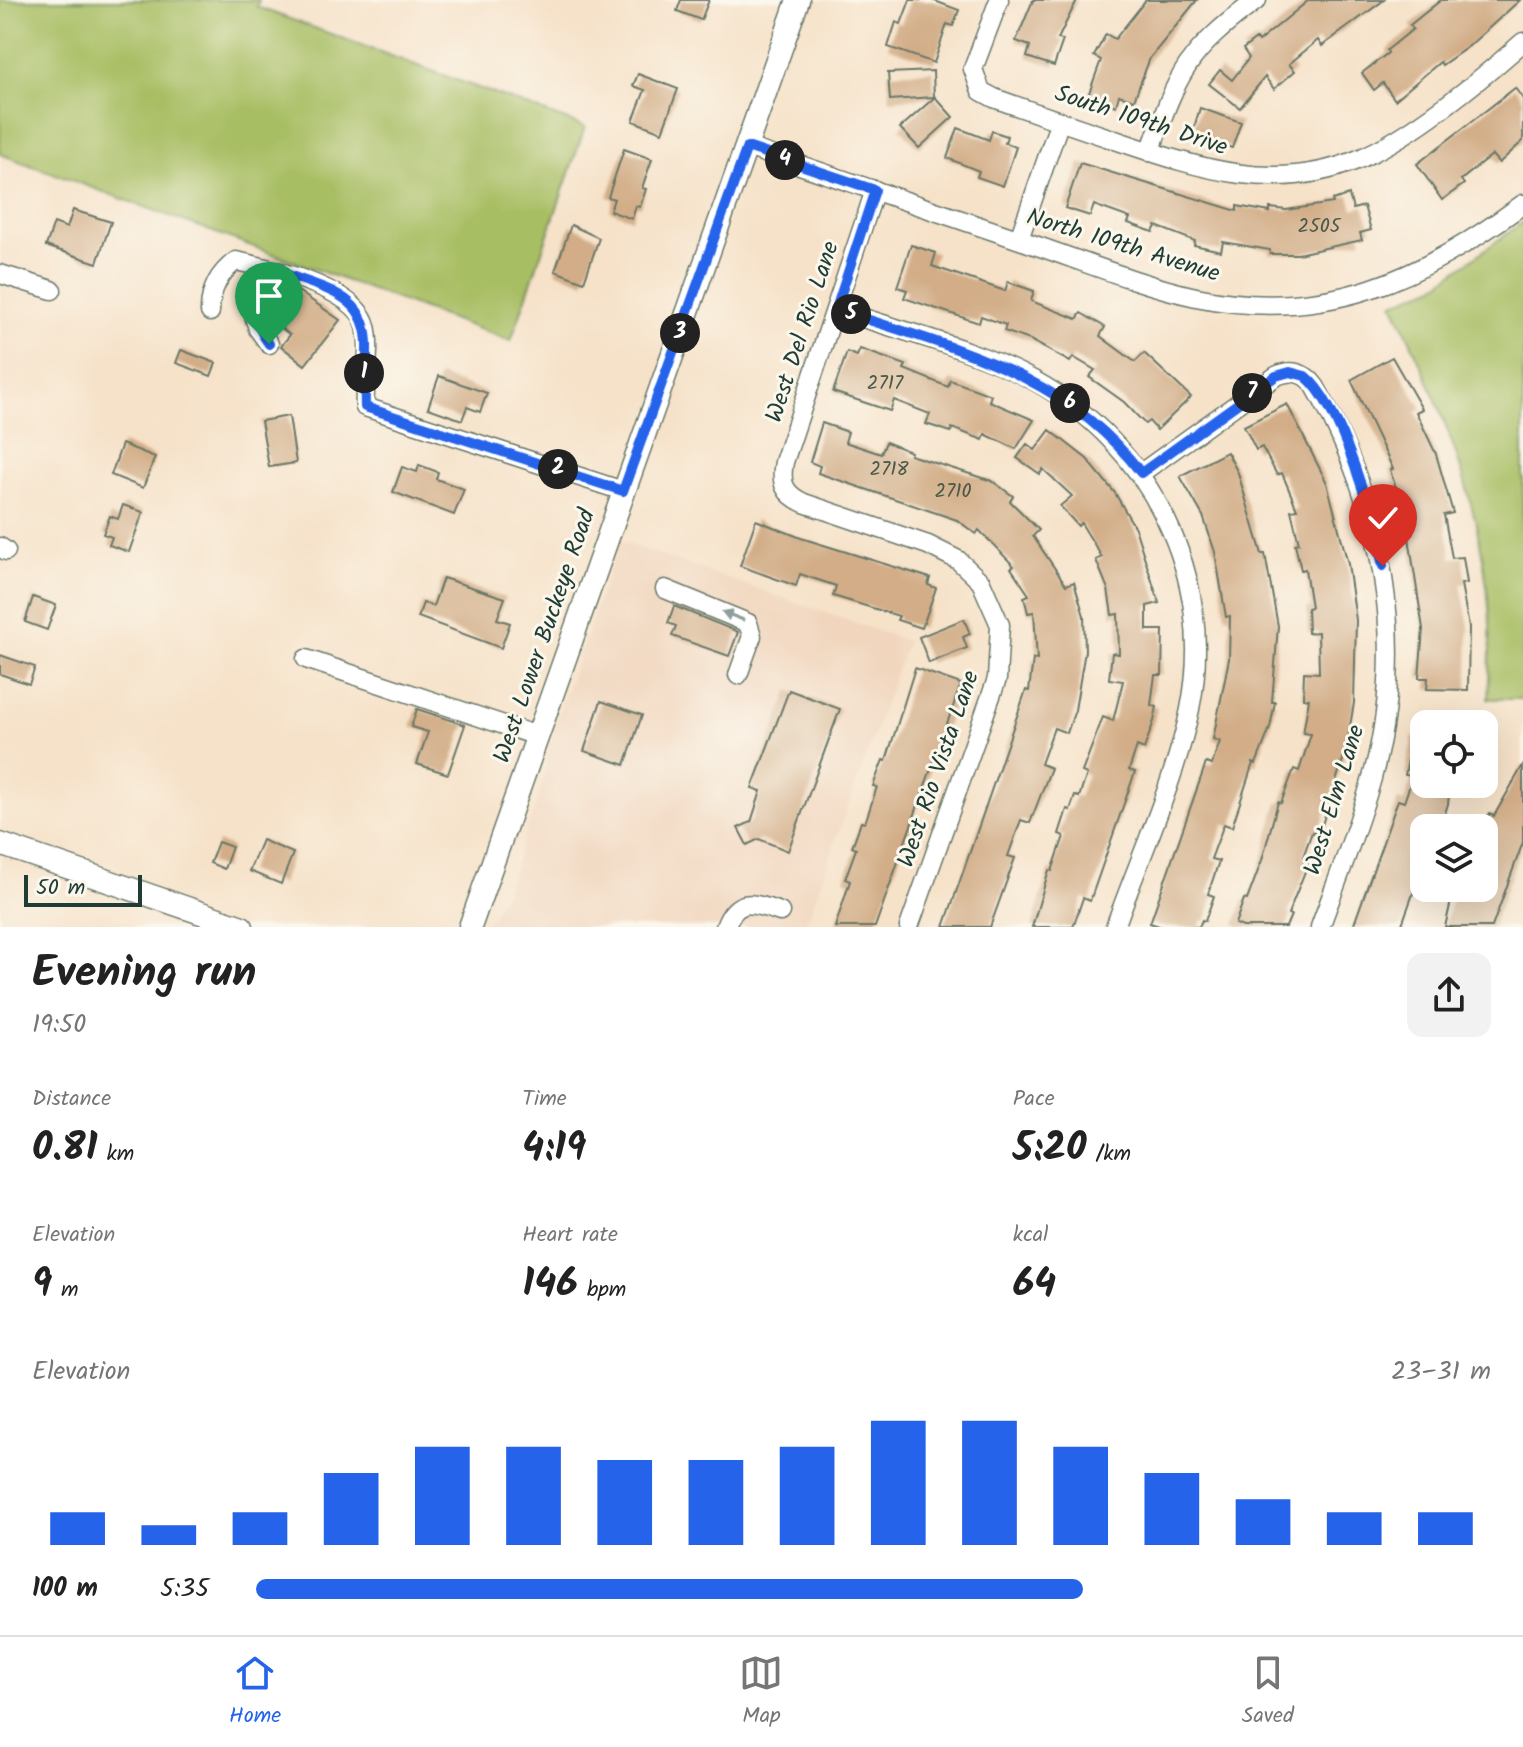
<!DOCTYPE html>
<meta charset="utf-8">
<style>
:root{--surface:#fff;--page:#f2f2f2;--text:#222;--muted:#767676;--line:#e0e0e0;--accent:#2563eb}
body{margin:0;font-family:Kalam,sans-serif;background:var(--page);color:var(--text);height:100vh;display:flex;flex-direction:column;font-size:30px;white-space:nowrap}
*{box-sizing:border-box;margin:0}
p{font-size:26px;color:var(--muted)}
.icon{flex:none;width:44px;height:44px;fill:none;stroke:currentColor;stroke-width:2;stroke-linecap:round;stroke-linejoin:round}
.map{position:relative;height:927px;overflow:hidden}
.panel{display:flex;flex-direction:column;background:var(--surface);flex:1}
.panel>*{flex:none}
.tools{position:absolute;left:1410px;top:710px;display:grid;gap:16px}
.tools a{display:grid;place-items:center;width:88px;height:88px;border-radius:16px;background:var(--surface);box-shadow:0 8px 32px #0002;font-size:40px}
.scale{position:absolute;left:24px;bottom:20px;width:118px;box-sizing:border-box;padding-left:8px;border:4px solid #1f3d34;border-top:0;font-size:22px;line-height:28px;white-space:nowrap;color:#1f3d34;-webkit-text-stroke:6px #fbf7ec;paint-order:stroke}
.pin{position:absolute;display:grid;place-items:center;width:68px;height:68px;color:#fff;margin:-82px -34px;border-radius:50% 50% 50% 0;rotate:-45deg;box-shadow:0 0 8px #0007}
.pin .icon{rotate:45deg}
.km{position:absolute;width:40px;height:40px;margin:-20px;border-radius:50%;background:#222;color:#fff;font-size:22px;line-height:40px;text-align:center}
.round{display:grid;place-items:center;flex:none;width:84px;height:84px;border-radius:16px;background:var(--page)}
.summary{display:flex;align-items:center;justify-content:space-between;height:136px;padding:0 32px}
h1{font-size:44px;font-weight:800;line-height:60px}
.metrics{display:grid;grid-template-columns:repeat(3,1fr);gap:12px;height:136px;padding:8px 32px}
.metrics div{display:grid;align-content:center}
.metrics b{font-size:40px;font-weight:800}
.metrics small{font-size:22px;font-weight:400}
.metrics p{font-size:22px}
.chart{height:224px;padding:16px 32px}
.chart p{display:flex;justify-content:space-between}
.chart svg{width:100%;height:144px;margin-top:8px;stroke:var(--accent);stroke-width:6}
ul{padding:0 32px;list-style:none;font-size:26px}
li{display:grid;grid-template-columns:128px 96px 1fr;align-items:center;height:60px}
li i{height:20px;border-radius:10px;background:var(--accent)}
.tabs{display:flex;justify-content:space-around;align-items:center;height:112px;border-top:2px solid var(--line);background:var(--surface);font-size:22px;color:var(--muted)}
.tabs a{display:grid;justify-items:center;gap:4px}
.tabs .current{color:var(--accent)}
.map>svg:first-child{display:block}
.built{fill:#f1d5bd}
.green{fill:#a8be63;stroke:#647e4c;stroke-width:2}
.building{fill:#d2ad87}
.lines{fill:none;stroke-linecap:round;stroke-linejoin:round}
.minor-casing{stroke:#6a7768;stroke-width:21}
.major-casing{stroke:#6a7768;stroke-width:25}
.minor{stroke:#fff;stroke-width:18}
.major{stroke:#fff;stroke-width:22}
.oneway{fill:#8f9e9a}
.route-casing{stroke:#fff;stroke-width:16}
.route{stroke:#2563eb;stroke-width:10}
.labels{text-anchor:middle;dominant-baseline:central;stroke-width:6;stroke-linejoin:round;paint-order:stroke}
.number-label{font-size:20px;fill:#4c5949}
.street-label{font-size:24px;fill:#1f3d34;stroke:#fbf7ec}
</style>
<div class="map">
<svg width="1523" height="927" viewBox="0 0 1523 927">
<rect width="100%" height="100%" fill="#fbf7ec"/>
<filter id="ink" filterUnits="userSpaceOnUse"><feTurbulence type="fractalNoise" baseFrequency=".0125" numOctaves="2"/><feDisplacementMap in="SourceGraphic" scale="16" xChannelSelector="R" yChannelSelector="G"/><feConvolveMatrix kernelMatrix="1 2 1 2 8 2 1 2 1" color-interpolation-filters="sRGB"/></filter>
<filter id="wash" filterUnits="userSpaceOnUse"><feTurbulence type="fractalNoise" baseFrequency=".006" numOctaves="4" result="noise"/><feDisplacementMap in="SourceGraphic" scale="32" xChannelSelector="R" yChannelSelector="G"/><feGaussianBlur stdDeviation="1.8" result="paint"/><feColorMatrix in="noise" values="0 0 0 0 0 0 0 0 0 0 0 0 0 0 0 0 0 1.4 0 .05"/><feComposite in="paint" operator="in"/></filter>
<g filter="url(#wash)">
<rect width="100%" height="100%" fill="#f6e2c9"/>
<!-- built -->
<path class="built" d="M619,541l288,100 -102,286h-320l21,-36 37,-108 8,-48z"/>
<!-- green -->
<g class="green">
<path d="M0,0h259l-2,7 328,120 -74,214 -511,-187z"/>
<path d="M1523,222v477h-35c1,-25 3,-50 2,-74 -5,-116 -49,-220 -97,-322l42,-17z"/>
</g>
<g id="blocks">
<!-- building -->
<g class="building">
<path d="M681,0h28l-8,20 -24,-9z"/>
<path d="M910,0h22l27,10 -6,16 -6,-2 -13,39 -46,-16 8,-25 5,2z"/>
<path d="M1033,0h44l-19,39 5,1 -9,26 -27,-9 3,-11 -14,-5z"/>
<path d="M1146,0h51l-47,58 -16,42 -15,-5 -3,11 -28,-10 13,-36 -7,-4 12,-22 9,5z"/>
<path d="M1309,0h75l-62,46 -4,-6 -29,24 6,7 -21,18 -9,-12 -25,31 -31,-24 11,-14 12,10 17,-22 -6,-9 13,-10 2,3z"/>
<path d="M1441,0h79l-51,46 -27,19 -2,-3 -45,38 -12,-17 -9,7 -12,-17 26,-20 -1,-3 26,-21 -3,-4z"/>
<path d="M933,71l1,26 -44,3 -2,-27z"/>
<path d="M638,74l40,15 -16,43 -29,-11 12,-31 -12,-4z"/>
<path d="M1515,88l8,11v42l-24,22 -7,-8 -31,25 3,4 -22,16 -25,-36z"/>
<path d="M935,97l18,20 -34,31 -19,-20z"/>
<path d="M1200,108l41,14 -9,26 -40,-14z"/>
<path d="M958,128l31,12 3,-9 15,5 -2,7 11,4 -13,39 -26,-9 2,-6 -32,-13z"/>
<path d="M624,149l28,10 -10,29 4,1 -6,18 -4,-1 -4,13 -22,-8 4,-12 -6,-2z"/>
<path d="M1080,163l157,48v-5l33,6v-4l16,2 47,-7 -1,-3 17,-5 4,14 11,-3 7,24 -11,3 2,7 -64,14h-28v-4l-47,-8 -2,9 -27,-6 1,-4 -39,-15 -3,6 -25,-9 2,-5 -36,-13 -4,11 -25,-8z"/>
<path d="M73,210l38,12 -14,41 -51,-17 8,-23 13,5z"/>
<path d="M571,225l28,13 -15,44 -29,-11z"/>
<path d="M911,245l25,8 -4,13 73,25 3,-9 26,9 -3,10 46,18 4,-6 24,14 -5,9 35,26 9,-9 47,44 -34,33 -8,-9 -4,3 -21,-22 -35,-25 6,-7 -22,-13 -3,5 -40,-22 -26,-9 2,-6 -25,-9 -2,7 -75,-25 3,-8 -10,-3z"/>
<path d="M298,291l42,29 -35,45 -24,-19 9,-11 -21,-17 12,-16 4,4z"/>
<path d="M860,349l46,16 -2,4 44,18 2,-7 41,15 -2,6 45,19 -18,29 -31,-15 -2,6 -31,-12 -1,4 -25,-8 4,-10 -36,-14 -4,11 -57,-19 14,-40 10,4z"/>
<path d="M181,350l35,13 -5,13 -35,-13z"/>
<path d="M1392,357l30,52 -6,3 20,42 17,59 -9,2 8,43 11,-1 4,26 -6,1 8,43 -1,63 -41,-1 1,-11h-9l4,-49 -17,-111 -16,-48 3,-1 -42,-89z"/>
<path d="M439,376l48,17 -7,19 -13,-5 -5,13 -34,-12z"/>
<path d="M1287,404l40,79 21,81 8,56 -2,83 -8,47 -27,84 -7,-2 -9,25 7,2 -22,55 3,1 -5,12h-43l-8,-3 9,-25 3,1 15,-40 16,-58 3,1 13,-34 5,2 12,-37 -8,-1 6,-34 -6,-1 1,-26 15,1 -1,-41 -10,1 -1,-25 4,-1 -6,-38 -4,1 -6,-26 4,-1 -8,-33 6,-1 -15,-36 -5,2 -15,-28 -6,3 -12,-24z"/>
<path d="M289,416l7,47 -27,4 -8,-46z"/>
<path d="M822,423l26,9 -3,10 36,12 5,-12 25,10 -1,3 82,26 21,15 -3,5 29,29 -6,6 33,49 8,-3 10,34 1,35 -10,59 -8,23 -13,-5 -13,36 10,4 -21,55 -9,-3 -13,36 7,2 -25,69h-46l82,-237 3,1 4,-32 4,1 -3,-48 -6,1 -4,-16 5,-2 -18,-27 3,-2 -35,-36 -3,4 -19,-14 -139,-47 2,-7 -10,-4z"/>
<path d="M1050,430l37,29 28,34 20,35 24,75 -12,3v24h16l-1,45h-7l-4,30 6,2 -3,14 -10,28 -7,-3 -8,24 6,2 -45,129 -7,-3 -10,29h-41l17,-57 3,1 12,-35 -5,-2 8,-25 3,1 5,-14 4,1 8,-23 -5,-2 21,-55 10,4 10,-40 -14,-2 3,-26 7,1 -1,-40 -6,1 -4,-26 -12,-29 6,-3 -21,-34 -3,3 -18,-20 12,-10 -29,-27 -3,5 -23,-16 10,-14 8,6z"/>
<path d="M122,444l33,13 -12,31 -32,-13z"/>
<path d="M1227,452l11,21 24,81h3l13,72 -6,76h3l-5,26 -14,36 -3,-1 -21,64 -8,-3 -13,35 8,2 -11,33 6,2 -9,25 -3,-1 -3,7h-37l-12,-4 56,-160 6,2 8,-24 -7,-2 16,-80 1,-43 -4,1 -11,-65 -12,-36 -23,-40z"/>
<path d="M419,465l19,7 -2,7 28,10 -10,26 -61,-23 9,-25 15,5z"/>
<path d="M123,505l20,7 -14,40 -20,-7 3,-8 -9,-3 7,-18 8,3z"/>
<path d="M756,520l45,18 129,40 -2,7 8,3 -14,40 -25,-8 2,-4 -66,-20 3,-10 -36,-12 -4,12 -56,-20z"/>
<path d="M443,578l62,20 -8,21 13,4 -9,25 -83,-31 5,-14 10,3z"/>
<path d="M33,597l23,8 -9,25 -22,-8z"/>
<path d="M674,606l64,26 -9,24 -57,-20 4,-10 -8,-3z"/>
<path d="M964,619l6,15 -7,3 4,11 -38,15 -10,-26z"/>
<path d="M0,655l35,12 -6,17 -29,-10z"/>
<path d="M915,668l46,16 -86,243h-40l15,-46 -5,-2 11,-30 -4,-2 9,-25 4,1 12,-36 -4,-1 10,-26 3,1z"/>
<path d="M789,690l51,19 -52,142 -29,-12 -12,6 -9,-17 13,-6 10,-31 -9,-3z"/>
<path d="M601,701l41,14 -17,50 -41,-14z"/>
<path d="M417,709l48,16 -17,49 -31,-10 11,-32 -17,-5z"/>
<path d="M1413,737l11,2v45h26l-2,20 -8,24h-16v35l-23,64h-48l45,-127 6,2 9,-26 -8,-1z"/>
<path d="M1523,765v77l-31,85h-47l9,-39h30v-63l5,-11 5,2z"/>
<path d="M262,840l31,13 -12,31 -32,-13z"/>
<path d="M218,842l14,5 -8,22 -14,-6z"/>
</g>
</g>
</g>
<g filter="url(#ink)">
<use href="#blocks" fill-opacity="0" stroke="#6a7768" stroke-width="2"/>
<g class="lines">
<!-- minor casing -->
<g class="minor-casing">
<g id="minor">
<path d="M999,0l-26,69 8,22 13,7c42,15 85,30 127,44 80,27 156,52 238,17 53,-23 120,-78 164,-117"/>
<path d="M747,147c92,32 184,62 276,94 57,19 114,43 173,56 131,27 225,-18 327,-93"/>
<path d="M1150,152c29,-82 36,-99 107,-152"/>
<path d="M875,190l-91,272c-4,21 0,32 20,41l124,42 30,15 23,22 19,43 -3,54 -88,248"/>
<path d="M1019,239l41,-118"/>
<path d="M0,274l52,16"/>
<path d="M836,309c64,22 141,40 199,72 116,64 182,197 155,328 -15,72 -50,148 -75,218"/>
<path d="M210,312c0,-22 9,-39 26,-51 33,7 122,28 130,65 6,25 -3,55 -1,81l258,84"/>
<path d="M269,344l-11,-15 -4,-13 15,-32 14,-11"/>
<path d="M1141,473l135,-97c15,-7 29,-4 39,10 68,121 94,257 57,392 -14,50 -34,100 -52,149"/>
<path d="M0,547l6,4"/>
<path d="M665,589l83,34 4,13 -14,39"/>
<path d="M306,659l231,77"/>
<path d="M725,927c12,-31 28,-24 55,-15"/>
</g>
</g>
<!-- major casing -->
<g class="major-casing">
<g id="major">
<path d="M0,844l242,83"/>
<path d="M470,927l328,-927"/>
</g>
</g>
<!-- minor -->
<use href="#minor" class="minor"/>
<!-- major -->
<use href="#major" class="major"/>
</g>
<!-- one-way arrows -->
<defs><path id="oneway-solid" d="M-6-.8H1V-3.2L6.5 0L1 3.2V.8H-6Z" transform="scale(2)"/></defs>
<use class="oneway" href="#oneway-solid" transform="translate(733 616) rotate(-159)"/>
</g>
<g class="lines" filter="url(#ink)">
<!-- route casing -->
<g class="route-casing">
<path id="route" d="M269,344c-22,-30 -15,-48 14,-71 43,17 86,21 84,77 0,20 -3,37 -2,57l258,84 124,-344 128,43 -39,119c114,39 228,62 305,164l135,-97 14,-4 15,4c36,28 69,145 78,190"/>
</g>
<!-- route -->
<use href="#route" class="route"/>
</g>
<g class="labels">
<!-- number labels -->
<g class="number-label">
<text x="1319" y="227">2505</text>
<text x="885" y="384">2717</text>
<text x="889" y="470">2718</text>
<text x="953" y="492">2710</text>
</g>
<!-- street labels -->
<g class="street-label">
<text transform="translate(1141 121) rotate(18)">South 109th Drive</text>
<text transform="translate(1123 246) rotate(17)">North 109th Avenue</text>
<text transform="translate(803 332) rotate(-72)">West Del Rio Lane</text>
<text transform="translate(545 636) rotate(-71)">West Lower Buckeye Road</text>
<text transform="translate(939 769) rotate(-71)">West Rio Vista Lane</text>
<text transform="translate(1335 800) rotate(-73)">West Elm Lane</text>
</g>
</g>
</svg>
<div class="tools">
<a><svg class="icon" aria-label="locate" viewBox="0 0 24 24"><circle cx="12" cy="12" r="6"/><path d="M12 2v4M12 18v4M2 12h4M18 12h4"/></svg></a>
<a><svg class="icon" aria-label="layers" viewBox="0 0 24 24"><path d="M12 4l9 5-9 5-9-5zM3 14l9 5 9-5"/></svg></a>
</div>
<div class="scale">50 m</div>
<div class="pin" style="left:269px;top:344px;background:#1e9e55"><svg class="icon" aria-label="arrive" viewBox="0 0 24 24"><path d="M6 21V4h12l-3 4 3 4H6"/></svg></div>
<div class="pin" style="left:1383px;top:566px;background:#d93025"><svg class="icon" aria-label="check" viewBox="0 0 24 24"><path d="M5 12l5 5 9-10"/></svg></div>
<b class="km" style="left:364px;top:373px">1</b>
<b class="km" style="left:558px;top:469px">2</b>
<b class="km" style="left:680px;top:333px">3</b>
<b class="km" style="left:785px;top:160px">4</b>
<b class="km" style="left:851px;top:314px">5</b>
<b class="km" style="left:1070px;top:403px">6</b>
<b class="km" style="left:1252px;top:393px">7</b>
</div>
<section class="panel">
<div class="summary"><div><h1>Evening run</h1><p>19:50</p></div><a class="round"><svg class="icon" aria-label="share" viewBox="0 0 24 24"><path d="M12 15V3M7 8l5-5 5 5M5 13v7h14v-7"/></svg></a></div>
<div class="metrics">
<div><p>Distance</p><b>0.81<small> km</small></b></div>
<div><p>Time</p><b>4:19</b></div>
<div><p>Pace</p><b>5:20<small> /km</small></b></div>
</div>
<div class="metrics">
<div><p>Elevation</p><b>9<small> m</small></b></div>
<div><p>Heart rate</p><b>146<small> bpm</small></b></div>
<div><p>kcal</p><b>64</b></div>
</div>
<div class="chart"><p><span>Elevation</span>23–31 m</p>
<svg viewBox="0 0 160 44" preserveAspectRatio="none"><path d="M5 44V34M15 44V38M25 44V34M35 44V22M45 44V14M55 44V14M65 44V18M75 44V18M85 44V14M95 44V6M105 44V6M115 44V14M125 44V22M135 44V30M145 44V34M155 44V34"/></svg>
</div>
<ul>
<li><b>100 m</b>5:35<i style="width:67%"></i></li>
</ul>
</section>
<nav class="tabs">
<a class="current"><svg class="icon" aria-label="home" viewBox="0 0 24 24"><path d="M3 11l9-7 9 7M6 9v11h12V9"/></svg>Home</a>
<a><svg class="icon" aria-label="map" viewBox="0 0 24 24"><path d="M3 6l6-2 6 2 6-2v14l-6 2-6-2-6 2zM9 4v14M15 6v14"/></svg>Map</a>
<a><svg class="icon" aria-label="saved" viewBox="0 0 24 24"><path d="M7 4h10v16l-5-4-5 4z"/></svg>Saved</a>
</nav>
